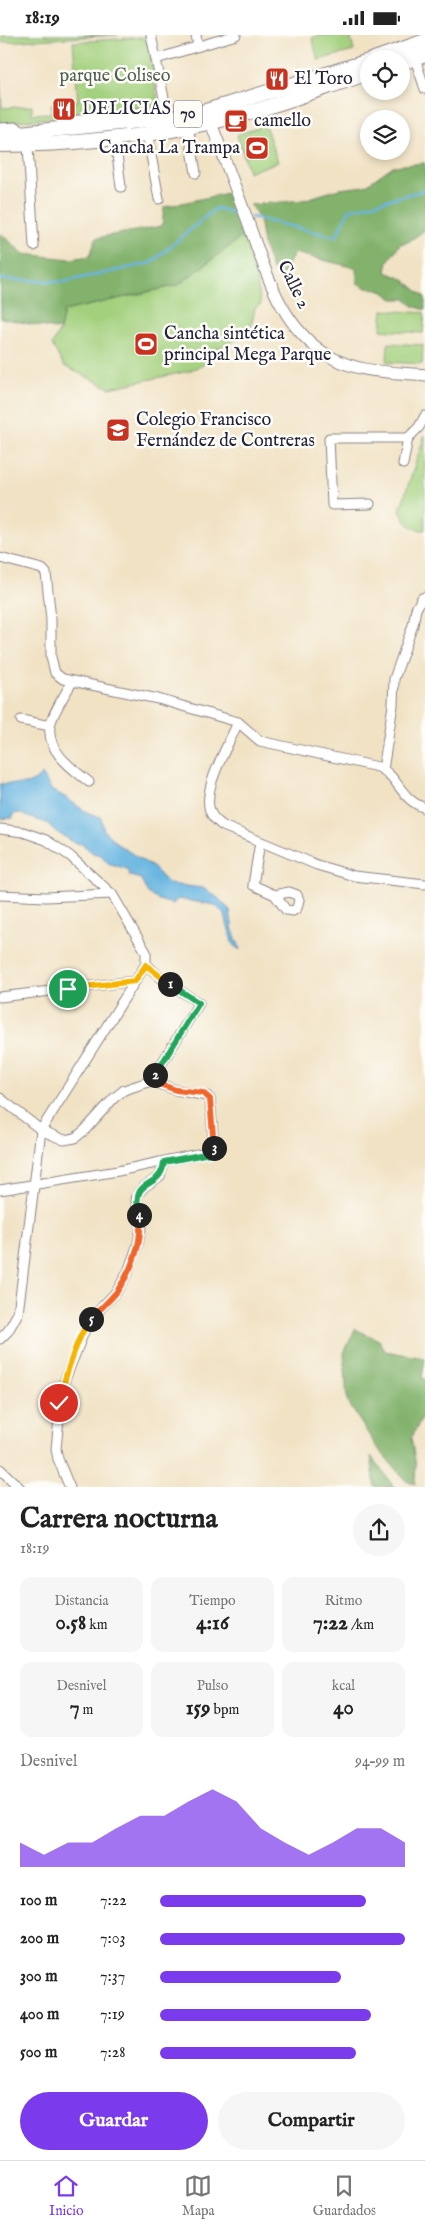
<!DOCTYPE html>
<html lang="es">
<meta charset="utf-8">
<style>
:root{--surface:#fff;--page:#f6f6f6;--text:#222;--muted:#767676;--line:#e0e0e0;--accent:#7c3aed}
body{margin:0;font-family:"IM FELL English",serif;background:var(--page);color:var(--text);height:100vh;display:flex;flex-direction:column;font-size:19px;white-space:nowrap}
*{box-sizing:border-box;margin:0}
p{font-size:16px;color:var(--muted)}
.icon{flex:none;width:28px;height:28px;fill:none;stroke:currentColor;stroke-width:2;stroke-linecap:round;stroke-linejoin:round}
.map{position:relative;height:1452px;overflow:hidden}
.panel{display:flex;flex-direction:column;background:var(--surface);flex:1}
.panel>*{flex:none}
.fabs{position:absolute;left:360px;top:15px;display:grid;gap:10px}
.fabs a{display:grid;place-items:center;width:50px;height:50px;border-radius:50%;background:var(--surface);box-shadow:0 2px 8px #0003;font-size:25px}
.pin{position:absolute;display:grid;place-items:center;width:42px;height:42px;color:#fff;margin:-21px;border:2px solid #fff;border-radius:50%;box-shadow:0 1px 5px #0007}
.km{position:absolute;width:25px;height:25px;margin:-12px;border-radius:50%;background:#222;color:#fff;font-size:14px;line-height:25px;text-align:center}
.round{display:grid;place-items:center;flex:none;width:52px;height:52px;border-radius:26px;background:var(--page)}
.summary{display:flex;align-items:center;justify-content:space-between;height:85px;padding:0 20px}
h1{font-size:28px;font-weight:800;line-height:38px}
.figures{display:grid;grid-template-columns:repeat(3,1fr);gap:8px;height:85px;padding:5px 20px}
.figures div{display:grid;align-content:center;border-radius:12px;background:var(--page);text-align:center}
.figures b{font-size:21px;font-weight:800}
.figures small{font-size:14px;font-weight:400}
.figures p{font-size:14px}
.chart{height:140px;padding:10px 20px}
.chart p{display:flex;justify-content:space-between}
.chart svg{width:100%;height:90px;margin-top:5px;fill:var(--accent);opacity:.7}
.action{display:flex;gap:10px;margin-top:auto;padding:10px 20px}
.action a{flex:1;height:58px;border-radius:30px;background:var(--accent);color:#fff;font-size:20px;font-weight:800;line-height:58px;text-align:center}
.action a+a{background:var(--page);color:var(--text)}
ul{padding:0 20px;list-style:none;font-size:16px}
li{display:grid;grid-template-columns:80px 60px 1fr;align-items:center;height:38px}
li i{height:12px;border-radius:6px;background:var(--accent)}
.status{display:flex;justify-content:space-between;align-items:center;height:35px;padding:0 25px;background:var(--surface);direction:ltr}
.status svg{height:14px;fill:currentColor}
.dock{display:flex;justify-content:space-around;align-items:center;height:70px;border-top:1px solid var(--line);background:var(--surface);font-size:14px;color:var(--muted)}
.dock a{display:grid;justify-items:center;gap:2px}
.dock .selected{color:var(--accent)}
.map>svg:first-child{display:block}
.green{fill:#a3d07d;stroke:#62795c}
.forest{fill:#82b26c;stroke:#526a54}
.water{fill:#68b5e1;stroke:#456c8e}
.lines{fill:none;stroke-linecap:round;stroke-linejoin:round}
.stream{stroke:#68b5e1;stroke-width:2.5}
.minor-casing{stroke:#8a8280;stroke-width:11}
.tertiary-casing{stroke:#8a8280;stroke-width:13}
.primary-casing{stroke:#8a8280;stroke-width:16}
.minor{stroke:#fff;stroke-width:9}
.tertiary{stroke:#fff;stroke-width:11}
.primary{stroke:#fff;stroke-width:14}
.split-1-casing{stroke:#fff;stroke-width:10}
.split-2-casing{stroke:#fff;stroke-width:10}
.split-3-casing{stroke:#fff;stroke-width:10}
.split-4-casing{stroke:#fff;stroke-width:10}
.split-5-casing{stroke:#fff;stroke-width:10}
.split-6-casing{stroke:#fff;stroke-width:10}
.split-1{stroke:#f5b400;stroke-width:6}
.split-2{stroke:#22a559;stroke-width:6}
.split-3{stroke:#f0652b;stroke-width:6}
.split-4{stroke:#22a559;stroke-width:6}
.split-5{stroke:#f0652b;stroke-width:6}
.split-6{stroke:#f5b400;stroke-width:6}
.labels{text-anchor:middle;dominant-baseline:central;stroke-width:5;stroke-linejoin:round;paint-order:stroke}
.shield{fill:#fdfcf7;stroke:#646373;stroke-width:1}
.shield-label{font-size:16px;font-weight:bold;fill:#22223b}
.park-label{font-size:18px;fill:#4f5f52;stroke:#fdfcf7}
.poi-label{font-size:18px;fill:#22223b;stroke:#fdfcf7;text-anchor:start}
.street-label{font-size:18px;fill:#22223b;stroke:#fdfcf7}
</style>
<div class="status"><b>18:19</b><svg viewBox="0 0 49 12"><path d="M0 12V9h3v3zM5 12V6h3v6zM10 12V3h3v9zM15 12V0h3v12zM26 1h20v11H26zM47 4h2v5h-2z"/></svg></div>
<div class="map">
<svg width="425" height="1453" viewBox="0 0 425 1453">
<rect width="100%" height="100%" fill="#fdfcf7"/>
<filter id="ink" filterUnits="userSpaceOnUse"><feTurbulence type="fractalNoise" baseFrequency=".02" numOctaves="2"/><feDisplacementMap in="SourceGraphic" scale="10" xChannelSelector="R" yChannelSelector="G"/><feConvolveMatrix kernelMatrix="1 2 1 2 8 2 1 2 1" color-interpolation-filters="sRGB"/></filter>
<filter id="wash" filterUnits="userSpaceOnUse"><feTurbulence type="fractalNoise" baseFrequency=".0096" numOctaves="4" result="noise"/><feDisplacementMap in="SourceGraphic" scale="20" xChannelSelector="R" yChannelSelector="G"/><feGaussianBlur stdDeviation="1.12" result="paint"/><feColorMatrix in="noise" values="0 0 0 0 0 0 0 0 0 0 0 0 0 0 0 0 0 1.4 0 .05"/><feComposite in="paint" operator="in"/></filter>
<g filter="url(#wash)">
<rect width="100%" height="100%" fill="#f1e2c4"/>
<!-- green -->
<g class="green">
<path d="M2,0h116l-116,7z"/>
<path d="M320,0h30l4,16 -36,9 -6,-22z"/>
<path d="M147,2l12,70 -159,16v-43l2,28 30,-2v8l19,-1v-9l27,-3 -5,-59z"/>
<path d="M265,90l13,37 -29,10 -12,-37z"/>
<path d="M248,197l13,72 -6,4 -5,25 -33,16 -9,13 -19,9 -79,17 -46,-22 -12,-21 8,-15 4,-19 114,-26z"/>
<path d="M383,275l42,3 -2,20 -42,-3z"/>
<path d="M388,308l35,2 -1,19 -35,-2z"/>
<path d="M425,399v96c-14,0 -20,-7 -25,-20z"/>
</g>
<!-- forest -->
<g class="forest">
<path d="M425,128v67l-17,12 -8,2 -12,17 -2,11 17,7 22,18v13l-12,-4 -7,-7h-13l-14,-10 -12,-1 -10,-5 -1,-15 -62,-15 -11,22 -11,-6 -9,-25 -4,-26 -9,-13 53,-5 36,-11 26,-3 28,-20z"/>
<path d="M232,157l16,40 -70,53 -114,26 -4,19 -59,-12 -1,-85 24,21 46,5 20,-3 6,-18 66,-12 2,-19z"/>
<path d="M355,1294l24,11 6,11 40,7 -3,20 3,1v34l-14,25 5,27 -1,19 -9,-3 -30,-35 -29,-45 -3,-48z"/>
<path d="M371,1421l23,31h-19z"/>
</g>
<!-- water -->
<path class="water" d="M42,739l10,17c21,7 26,21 49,26l3,14 15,14 35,23 15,16 34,4 15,10 12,12 3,21 7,17 -1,2 -7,-8 -7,-27 -10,-10 -37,-6 -5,5c-19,-5 -25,-6 -32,-25l-11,-3 -3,-7 -19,-6 -7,-8 -8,-2 -11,-9 -7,-1 -20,-12 -8,-8 -22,-7 -4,-3 -8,1v4l-13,1v-35c19,-2 27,6 42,-10z"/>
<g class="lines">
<!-- stream -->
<g class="stream">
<path d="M251,182l85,20 13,-27 76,-20"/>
<path d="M0,244l63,3 88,-19 65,-55 25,7"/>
</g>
</g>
</g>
<g filter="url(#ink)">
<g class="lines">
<!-- minor casing -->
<g class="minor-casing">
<g id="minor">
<path d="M151,0l16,78"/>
<path d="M196,0l2,11"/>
<path d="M156,24l80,-24"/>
<path d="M415,24l10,30"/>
<path d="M62,87l104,-12"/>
<path d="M188,91l8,47"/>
<path d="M0,93l17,-1"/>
<path d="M147,98l12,66"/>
<path d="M115,103l6,49"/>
<path d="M28,110l6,101"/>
<path d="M403,429l5,-26 11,-11 6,-11"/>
<path d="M370,469l-38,1 -3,-67h79"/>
<path d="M0,523l42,11 4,4 5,46v38l4,16 8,6 95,20 80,23 22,19 118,26c21,9 21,32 47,41"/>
<path d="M72,647c-6,11 -21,33 -22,45 -3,25 23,42 39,55"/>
<path d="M21,685l29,6"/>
<path d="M238,687c-9,23 -36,65 -28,89 2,7 8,11 13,15l94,39 37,11 71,8"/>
<path d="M383,735l10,-65 1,-26 19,-54 3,-16 6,-11 3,-1"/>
<path d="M0,794l23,3 23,8 24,16 42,38 34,58v12l16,15 37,24 -48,78 -27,9 -10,8 -29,32 -10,8 -11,2 -23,-10 -41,-32"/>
<path d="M260,807l-7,43 22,10 11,15 7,1 4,-3 2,-8 -2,-5 -8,-3 -14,3"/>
<path d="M0,860l46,2 66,-3"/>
<path d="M0,962l135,-16"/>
<path d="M0,1155l118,-19 94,-20 2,-4 -4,-48 -3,-3 -31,-6 -25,-9"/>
<path d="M0,1304l8,-8 10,-18 23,-183 105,-166"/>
<path d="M0,1434l20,19"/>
<path d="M70,1453l-12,-29 -2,-10 6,-62 26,-65 29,-31 11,-19 10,-28 3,-17 -5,-26 1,-6 7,-8 16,-11 4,-14"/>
</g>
</g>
<!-- tertiary casing -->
<g class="tertiary-casing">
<path id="tertiary" d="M211,88c12,32 24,64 36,96 18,50 33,109 82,137 28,17 64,16 96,19"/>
</g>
<!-- primary casing -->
<g class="primary-casing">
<g id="primary">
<path d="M374,24l51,-18"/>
<path d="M401,28l24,-8"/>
<path d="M0,100l168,-17 38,-7 163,-50"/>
<path d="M0,110c66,0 148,-8 212,-23 53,-12 105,-32 157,-49"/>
</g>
</g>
<!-- minor -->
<use href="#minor" class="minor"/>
<!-- tertiary -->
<use href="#tertiary" class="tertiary"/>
<!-- primary -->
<use href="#primary" class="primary"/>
</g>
</g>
<g class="lines" filter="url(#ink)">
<!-- split-1 casing -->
<g class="split-1-casing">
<path id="split-1" d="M68,954l67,-8 11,-16 24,19"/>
</g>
<!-- split-2 casing -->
<g class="split-2-casing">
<path id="split-2" d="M155,1040l44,-72 -29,-19"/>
</g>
<!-- split-3 casing -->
<g class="split-3-casing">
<path id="split-3" d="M155,1040l-4,6 25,9 27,3 7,6 4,49"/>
</g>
<!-- split-4 casing -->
<g class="split-4-casing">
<path id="split-4" d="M139,1180c-9,-41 22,-23 25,-53l46,-9 4,-5"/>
</g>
<!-- split-5 casing -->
<g class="split-5-casing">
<path id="split-5" d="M91,1284c8,-10 20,-19 27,-29 14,-21 26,-50 21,-75"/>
</g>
<!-- split-6 casing -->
<g class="split-6-casing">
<path id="split-6" d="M59,1368c4,-20 19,-70 32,-84"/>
</g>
<!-- split-1 -->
<use href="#split-1" class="split-1"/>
<!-- split-2 -->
<use href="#split-2" class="split-2"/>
<!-- split-3 -->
<use href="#split-3" class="split-3"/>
<!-- split-4 -->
<use href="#split-4" class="split-4"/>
<!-- split-5 -->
<use href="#split-5" class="split-5"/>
<!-- split-6 -->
<use href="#split-6" class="split-6"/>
</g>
<!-- icons -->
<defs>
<g id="restaurant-square" transform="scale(1.25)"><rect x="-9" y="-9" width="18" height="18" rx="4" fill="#c8321e" stroke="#fdfcf7"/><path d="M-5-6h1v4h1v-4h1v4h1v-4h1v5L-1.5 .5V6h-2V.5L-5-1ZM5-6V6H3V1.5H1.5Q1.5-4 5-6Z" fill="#fff"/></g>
<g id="cafe-square" transform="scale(1.25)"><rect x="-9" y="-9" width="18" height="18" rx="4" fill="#c8321e" stroke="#fdfcf7"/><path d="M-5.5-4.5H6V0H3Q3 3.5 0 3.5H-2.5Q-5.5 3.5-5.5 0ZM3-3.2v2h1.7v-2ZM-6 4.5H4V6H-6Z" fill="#fff"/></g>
<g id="stadium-square" transform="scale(1.25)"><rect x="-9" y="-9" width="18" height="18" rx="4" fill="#c8321e" stroke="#fdfcf7"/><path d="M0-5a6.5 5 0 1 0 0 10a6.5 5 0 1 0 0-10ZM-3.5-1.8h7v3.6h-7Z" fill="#fff"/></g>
<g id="school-square" transform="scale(1.25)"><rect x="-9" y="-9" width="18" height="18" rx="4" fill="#c8321e" stroke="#fdfcf7"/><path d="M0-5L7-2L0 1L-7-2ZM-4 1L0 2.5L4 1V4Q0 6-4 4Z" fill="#fff"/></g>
</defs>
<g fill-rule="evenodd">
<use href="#restaurant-square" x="277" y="44"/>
<use href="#restaurant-square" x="64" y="74"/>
<use href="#cafe-square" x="236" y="86"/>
<use href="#stadium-square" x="257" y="113"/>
<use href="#stadium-square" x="146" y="309"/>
<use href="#school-square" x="118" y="395"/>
</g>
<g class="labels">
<!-- shield labels -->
<rect class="shield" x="174" y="65.5" width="28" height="27" rx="4"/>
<g class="shield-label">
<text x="188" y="79">70</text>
</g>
<!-- park labels -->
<g class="park-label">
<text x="115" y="41">parque Coliseo</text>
</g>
<!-- poi labels -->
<g class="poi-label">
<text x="294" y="44">El Toro</text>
<text x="82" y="74">DELICIAS</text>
<text x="254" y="86">camello</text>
<text x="240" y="113" text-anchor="end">Cancha La Trampa</text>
<text x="164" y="299">Cancha sintética<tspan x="164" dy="21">principal Mega Parque</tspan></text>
<text x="136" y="385">Colegio Francisco<tspan x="136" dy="21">Fernández de Contreras</tspan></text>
</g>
<!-- street labels -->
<g class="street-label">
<text transform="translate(293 250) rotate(64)">Calle 2</text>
</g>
</g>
</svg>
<div class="fabs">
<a><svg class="icon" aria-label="locate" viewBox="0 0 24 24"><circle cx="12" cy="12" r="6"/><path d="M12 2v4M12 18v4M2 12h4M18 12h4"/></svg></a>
<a><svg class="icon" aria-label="layers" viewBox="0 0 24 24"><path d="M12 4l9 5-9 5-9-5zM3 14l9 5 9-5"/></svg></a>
</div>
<div class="pin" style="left:68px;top:954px;background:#1e9e55"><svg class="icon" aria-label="arrive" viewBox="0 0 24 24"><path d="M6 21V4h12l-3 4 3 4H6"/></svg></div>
<div class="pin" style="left:59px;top:1368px;background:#d93025"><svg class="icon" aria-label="check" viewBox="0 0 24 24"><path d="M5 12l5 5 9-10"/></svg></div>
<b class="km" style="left:170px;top:949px">1</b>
<b class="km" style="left:155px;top:1040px">2</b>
<b class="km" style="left:214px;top:1113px">3</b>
<b class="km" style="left:139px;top:1180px">4</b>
<b class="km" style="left:91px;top:1284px">5</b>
</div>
<section class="panel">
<div class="summary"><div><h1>Carrera nocturna</h1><p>18:19</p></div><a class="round"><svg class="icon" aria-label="share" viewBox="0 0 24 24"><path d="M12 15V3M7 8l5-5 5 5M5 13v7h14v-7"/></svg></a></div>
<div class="figures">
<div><p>Distancia</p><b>0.58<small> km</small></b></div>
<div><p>Tiempo</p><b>4:16</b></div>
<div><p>Ritmo</p><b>7:22<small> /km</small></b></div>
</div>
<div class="figures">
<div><p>Desnivel</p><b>7<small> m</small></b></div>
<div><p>Pulso</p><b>159<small> bpm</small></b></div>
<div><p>kcal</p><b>40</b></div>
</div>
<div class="chart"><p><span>Desnivel</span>94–99 m</p>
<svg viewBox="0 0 160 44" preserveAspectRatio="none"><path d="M0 44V32L10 38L20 32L30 32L40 25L50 19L60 19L70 12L80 6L90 12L100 25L110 32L120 38L130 32L140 25L150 25L160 32V44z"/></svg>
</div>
<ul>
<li><b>100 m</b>7:22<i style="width:84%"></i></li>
<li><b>200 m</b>7:03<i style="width:100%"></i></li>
<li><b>300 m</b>7:37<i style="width:74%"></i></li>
<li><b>400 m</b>7:19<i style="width:86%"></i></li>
<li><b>500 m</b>7:28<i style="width:80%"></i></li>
</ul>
<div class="action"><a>Guardar</a><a>Compartir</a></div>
</section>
<nav class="dock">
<a class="selected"><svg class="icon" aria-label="home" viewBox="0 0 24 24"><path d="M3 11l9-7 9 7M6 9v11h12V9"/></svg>Inicio</a>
<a><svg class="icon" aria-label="map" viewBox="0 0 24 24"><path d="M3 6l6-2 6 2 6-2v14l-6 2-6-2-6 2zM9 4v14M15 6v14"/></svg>Mapa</a>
<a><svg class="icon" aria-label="saved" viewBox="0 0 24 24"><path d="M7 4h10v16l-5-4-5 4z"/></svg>Guardados</a>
</nav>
